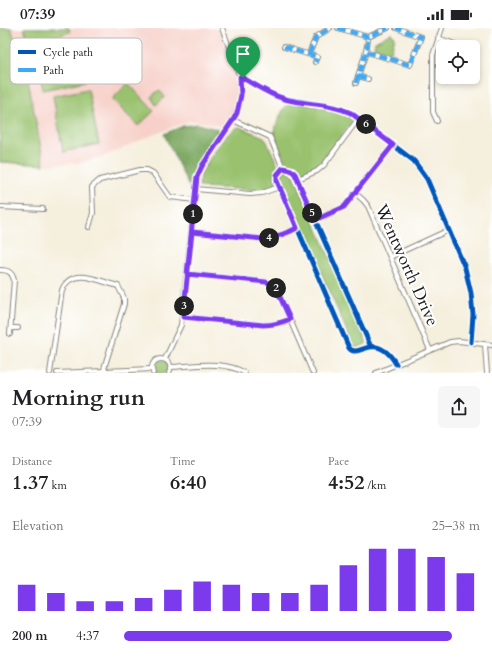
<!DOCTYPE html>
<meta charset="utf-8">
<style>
:root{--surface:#fff;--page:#f6f6f6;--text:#202124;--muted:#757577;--accent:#7c3aed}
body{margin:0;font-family:Cardo,serif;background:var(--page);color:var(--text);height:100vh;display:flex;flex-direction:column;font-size:15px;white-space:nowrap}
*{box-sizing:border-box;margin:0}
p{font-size:13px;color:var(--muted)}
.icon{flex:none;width:22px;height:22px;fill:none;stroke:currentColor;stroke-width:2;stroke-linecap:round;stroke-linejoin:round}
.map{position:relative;height:345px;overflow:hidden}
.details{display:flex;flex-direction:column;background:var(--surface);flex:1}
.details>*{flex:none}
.controls{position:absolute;left:436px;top:12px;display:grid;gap:8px}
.controls a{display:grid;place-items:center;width:44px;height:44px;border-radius:6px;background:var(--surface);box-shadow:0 2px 6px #0003;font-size:20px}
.pin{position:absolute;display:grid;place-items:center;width:34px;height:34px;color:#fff;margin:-41px -17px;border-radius:50% 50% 50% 0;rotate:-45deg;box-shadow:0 0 4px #0007}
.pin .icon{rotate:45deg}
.km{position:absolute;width:20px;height:20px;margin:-10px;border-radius:50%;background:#222;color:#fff;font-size:11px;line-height:20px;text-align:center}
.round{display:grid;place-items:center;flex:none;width:42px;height:42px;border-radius:6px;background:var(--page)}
.head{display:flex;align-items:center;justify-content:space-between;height:68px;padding:0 12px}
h1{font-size:22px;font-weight:800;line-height:30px}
.metrics{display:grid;grid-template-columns:repeat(3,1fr);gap:6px;height:68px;padding:4px 12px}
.metrics div{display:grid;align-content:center}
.metrics b{font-size:20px;font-weight:800}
.metrics small{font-size:11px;font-weight:400}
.metrics p{font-size:11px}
.chart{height:112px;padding:8px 12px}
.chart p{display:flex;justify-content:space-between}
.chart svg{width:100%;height:72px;margin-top:4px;stroke:var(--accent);stroke-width:6}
ul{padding:0 12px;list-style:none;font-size:13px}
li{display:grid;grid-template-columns:64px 48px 1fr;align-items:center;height:30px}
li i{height:10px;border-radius:5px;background:var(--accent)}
.status{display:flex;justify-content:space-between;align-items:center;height:28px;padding:0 20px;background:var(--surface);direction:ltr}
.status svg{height:11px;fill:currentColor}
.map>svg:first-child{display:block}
.built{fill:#f7d1c9}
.green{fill:#9ac26e;stroke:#5b6f45}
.forest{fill:#7ba861;stroke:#4c623e}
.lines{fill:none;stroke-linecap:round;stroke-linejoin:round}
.street-casing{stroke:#88867c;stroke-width:6}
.street{stroke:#fff;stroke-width:4}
.quiet{stroke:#3fa9f5;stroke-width:4;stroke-dasharray:8 4;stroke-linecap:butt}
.cycleway-casing{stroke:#fff;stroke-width:8}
.cycleway{stroke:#0057b8;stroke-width:5}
.route-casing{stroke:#fff;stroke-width:8}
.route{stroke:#7c3aed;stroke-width:5}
.labels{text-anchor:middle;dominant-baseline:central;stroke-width:4;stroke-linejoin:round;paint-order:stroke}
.street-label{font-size:17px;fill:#1c1c1c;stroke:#fff}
.key{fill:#fff;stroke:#bbb;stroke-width:1}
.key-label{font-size:11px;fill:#1c1c1c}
</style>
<div class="status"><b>07:39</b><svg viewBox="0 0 49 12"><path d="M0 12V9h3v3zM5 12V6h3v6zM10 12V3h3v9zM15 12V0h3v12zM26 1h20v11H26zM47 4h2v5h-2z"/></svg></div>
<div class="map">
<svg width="492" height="345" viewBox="0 0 492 345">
<rect width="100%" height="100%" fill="#fff"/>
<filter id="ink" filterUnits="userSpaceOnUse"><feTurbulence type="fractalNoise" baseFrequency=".025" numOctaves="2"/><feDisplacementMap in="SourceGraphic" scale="8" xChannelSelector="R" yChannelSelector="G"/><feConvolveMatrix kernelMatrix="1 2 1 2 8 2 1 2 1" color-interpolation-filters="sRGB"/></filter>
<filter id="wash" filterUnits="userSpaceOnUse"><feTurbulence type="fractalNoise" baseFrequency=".012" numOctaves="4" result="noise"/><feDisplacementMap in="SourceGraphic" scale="16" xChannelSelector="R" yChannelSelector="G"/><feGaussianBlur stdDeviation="0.9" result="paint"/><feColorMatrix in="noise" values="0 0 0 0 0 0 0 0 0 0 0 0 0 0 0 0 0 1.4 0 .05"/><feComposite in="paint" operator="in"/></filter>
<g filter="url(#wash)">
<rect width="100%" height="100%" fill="#f5efdd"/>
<!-- built -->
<path class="built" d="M11,0h207l17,40 3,17 -3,22 -10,20 -28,-6h-8l-39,15 -43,19 -28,8 -35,2 -17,-91z"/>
<!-- green -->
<g class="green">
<path d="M0,0h11l16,46 17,91 -44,-3z"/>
<path d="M24,0h45l1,4 -41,12z"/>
<path d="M392,5v2l3,2 -4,15 -17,-5 1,-5z"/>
<path d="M79,26l6,27 -42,9 -5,-28z"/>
<path d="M128,55l26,28 -16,15 -26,-27z"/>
<path d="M88,61l11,55 -36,8 -10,-56z"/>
<path d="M159,62l6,7 -9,8 -5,-8z"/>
<path d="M289,75c12,0 57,7 63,16l-1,4c-13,17 -29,46 -51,50 -4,-5 -11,-7 -14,-11 -3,-4 -12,-24 -12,-28 1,-8 9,-27 15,-31z"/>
<path d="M239,99l25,10 2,3 12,26 -3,9 1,10 -10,4 -9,1 -57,-3 -1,-2c1,-6 2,-11 5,-16 5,-10 24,-40 35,-42z"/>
<path d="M287,142l7,5 72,166v3l-10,4 -2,-1 -71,-161 -3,-10 2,-3z"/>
<circle cx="161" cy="339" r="7"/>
</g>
<!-- forest -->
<path class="forest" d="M197,96l24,6 -21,31 -6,12 -3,18 -27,-57 19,-8z"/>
</g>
<g filter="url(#ink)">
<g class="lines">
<!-- street casing -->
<g class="street-casing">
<g id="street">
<path d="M338,0l30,9 20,-9"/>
<path d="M438,10l25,9"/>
<path d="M284,19l33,10 -2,5"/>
<path d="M367,24l43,13 11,-28 -25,-9"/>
<path d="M473,24l1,13"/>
<path d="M309,26l7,-17 14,-9"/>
<path d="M358,48l10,3"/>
<path d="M240,49l35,19 11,3 48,8 17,6 63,48 13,18 38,89 6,25 2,22 -2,27"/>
<path d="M356,55c4,-16 12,-30 12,-46"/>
<path d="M233,92l37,17 13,31"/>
<path d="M437,93l-4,-9v-57l9,-27"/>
<path d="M298,151l19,-8 7,-6 35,-47"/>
<path d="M196,161l54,5 12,-1 17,-6"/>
<path d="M355,165l8,7 5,6 62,144"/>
<path d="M0,179l43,2"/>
<path d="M315,192l29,-13 49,-62"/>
<path d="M89,199l4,-14 -1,-26 8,-7 40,-10h7l6,3 17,24 25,3"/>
<path d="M192,204l71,7c13,-1 23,-5 34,-11"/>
<path d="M390,229l59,-27"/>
<path d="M0,242c8,0 12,2 14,10l-4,54"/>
<path d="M187,246l79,8 6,2 4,3 37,86"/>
<path d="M183,289l80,8 18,-2 9,-4"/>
<path d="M11,300h7"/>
<path d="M485,317l2,28"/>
<path d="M371,319l-76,-173 -4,-4 -8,-2 -6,7v6l72,167c6,7 13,0 21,-1 12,-2 21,8 26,17"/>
<path d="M165,331l16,-34 16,-148 5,-11 31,-46 6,-14 2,-11 -1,-18 -18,-49"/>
<path d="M171,339c23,-1 53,-7 74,6"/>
<path d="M50,345l12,-83c10,-24 37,-9 56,-4l6,12v6l-19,61 -1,5"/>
<path d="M57,345l95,-4"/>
<path d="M153,345c-7,-19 24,-18 16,0"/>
<path d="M376,345l74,-31 9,-1 33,4"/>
</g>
</g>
<!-- street -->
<use href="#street" class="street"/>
<!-- quiet -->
<g class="quiet">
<path d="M338,0l30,9 20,-9"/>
<path d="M284,19l33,10 -2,5"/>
<path d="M367,24l43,13 11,-28 -25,-9"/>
<path d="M309,26l7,-17 14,-9"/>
<path d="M358,48l10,3"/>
<path d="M356,55c4,-16 12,-30 12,-46"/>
</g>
<!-- cycleway casing -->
<g class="cycleway-casing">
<g id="cycleway">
<path d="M240,49l35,19 11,3 48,8 17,6 63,48 13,18 38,89 6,25 2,22 -2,27"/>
<path d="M371,319l-76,-173 -4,-4 -8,-2 -6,7v6l72,167c6,7 13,0 21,-1 12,-2 21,8 26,17"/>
</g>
</g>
<!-- cycleway -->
<use href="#cycleway" class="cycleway"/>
</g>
</g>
<g class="lines" filter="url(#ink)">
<!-- route casing -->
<g class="route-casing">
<path id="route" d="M243,50l-3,-1 1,18 -4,18 -4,7 -31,46 -5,11 -10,97 79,8 6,2 4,4 14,31c-9,4 -17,6 -27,6l-80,-8c3,-29 6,-57 9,-85l71,7c13,-2 23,-5 34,-11l-20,-47v-6l6,-7 8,2 4,4 20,46 29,-13 49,-62 -42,-32c-21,-10 -44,-8 -66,-14 -15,-4 -28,-13 -42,-21"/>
</g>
<!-- route -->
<use href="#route" class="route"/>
</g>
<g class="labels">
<!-- street labels -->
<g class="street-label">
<text transform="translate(407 237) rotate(66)">Wentworth Drive</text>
</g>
</g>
<!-- legend -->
<rect x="10" y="10" width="132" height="46" rx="6" class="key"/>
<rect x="18" y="22" width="18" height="4" fill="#0057b8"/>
<rect x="18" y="40" width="18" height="4" fill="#3fa9f5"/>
<g class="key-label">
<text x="43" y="28">Cycle path</text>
<text x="43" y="46">Path</text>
</g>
</svg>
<div class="controls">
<a><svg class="icon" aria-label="locate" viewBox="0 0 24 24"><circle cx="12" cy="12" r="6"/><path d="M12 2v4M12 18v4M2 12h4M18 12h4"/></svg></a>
</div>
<div class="pin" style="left:243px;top:50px;background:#1e9e55"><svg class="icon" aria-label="arrive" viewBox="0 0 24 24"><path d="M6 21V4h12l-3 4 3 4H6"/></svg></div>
<b class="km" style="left:193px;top:186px">1</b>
<b class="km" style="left:276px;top:260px">2</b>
<b class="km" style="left:184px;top:278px">3</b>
<b class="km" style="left:269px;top:210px">4</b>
<b class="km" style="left:312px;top:185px">5</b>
<b class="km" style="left:366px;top:96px">6</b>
</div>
<section class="details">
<div class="head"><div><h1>Morning run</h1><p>07:39</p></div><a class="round"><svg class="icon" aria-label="share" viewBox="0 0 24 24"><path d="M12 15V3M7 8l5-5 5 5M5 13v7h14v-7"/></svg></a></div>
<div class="metrics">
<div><p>Distance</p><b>1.37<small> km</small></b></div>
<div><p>Time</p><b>6:40</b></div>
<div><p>Pace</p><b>4:52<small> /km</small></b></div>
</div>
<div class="chart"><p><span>Elevation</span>25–38 m</p>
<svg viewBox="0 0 160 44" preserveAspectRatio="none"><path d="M5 44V28M15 44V33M25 44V38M35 44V38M45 44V36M55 44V31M65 44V26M75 44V28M85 44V33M95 44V33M105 44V28M115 44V16M125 44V6M135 44V6M145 44V11M155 44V21"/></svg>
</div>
<ul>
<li><b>200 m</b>4:37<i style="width:92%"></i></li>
</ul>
</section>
